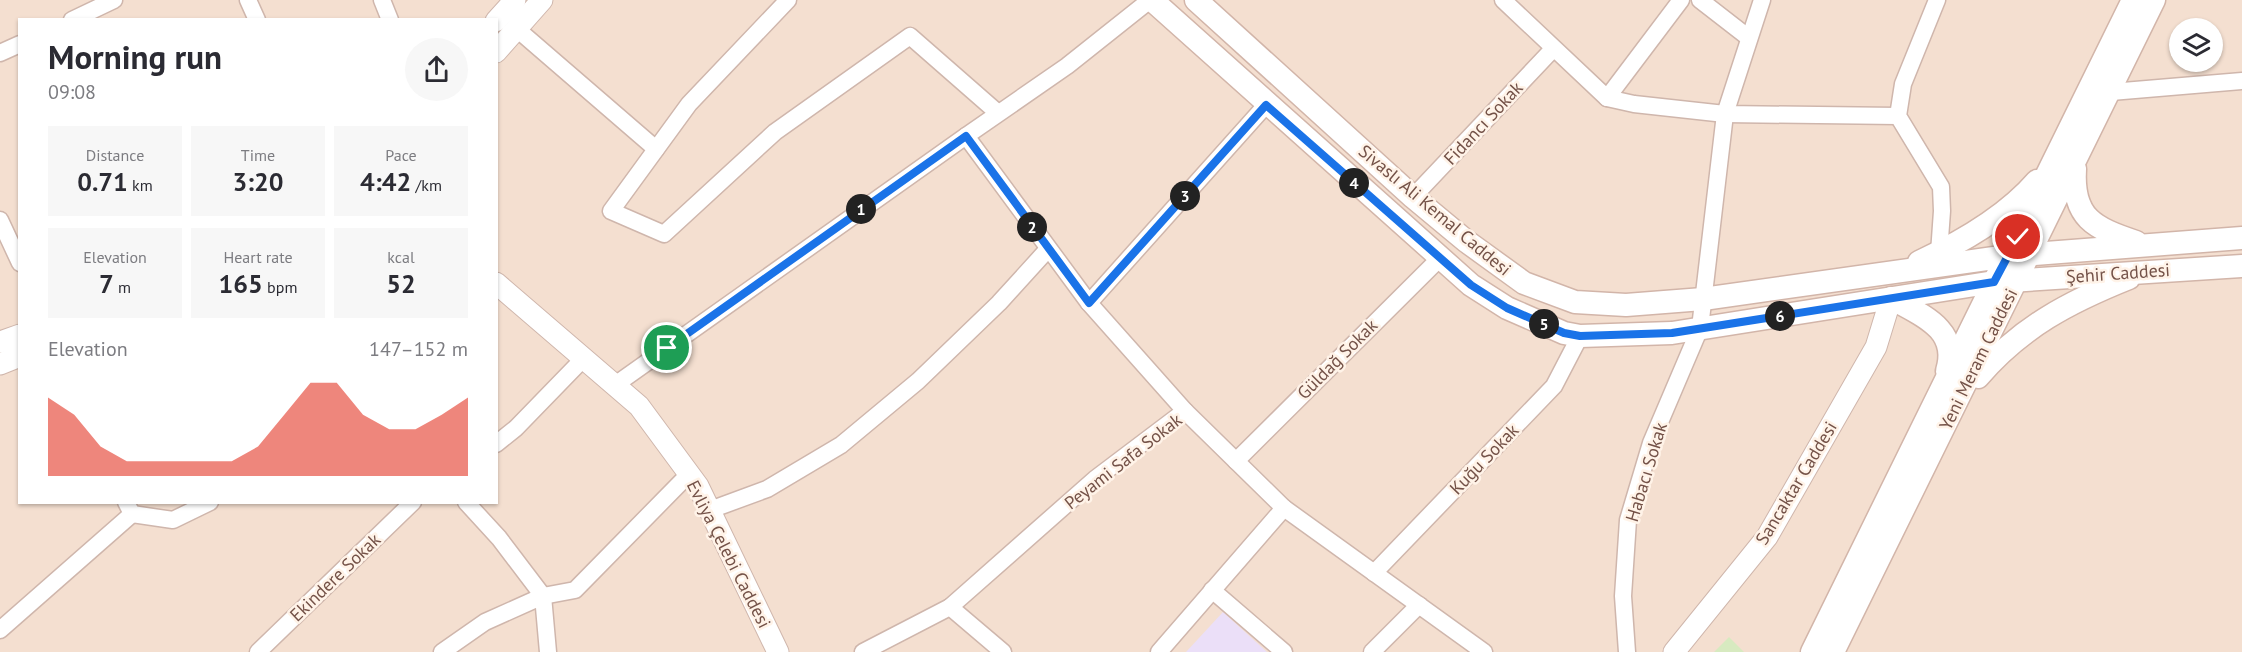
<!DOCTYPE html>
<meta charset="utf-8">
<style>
:root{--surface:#fff;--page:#f7f7f7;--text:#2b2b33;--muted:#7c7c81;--accent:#e75346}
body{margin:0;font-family:"PT Sans",sans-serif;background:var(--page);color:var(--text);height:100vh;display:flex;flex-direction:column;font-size:22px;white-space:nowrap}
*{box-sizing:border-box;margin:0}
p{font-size:20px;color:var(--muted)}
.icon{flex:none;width:33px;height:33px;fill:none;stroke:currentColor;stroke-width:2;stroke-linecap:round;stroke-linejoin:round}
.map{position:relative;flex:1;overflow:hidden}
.panel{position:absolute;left:18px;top:18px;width:480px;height:486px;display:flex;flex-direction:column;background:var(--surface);border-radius:0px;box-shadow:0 2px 4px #0004}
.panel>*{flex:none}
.tools{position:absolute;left:2169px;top:18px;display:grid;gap:12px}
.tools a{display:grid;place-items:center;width:54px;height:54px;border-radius:50%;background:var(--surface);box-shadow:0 2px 4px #0004;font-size:30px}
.pin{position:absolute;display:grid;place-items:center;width:51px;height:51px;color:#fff;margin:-26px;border:3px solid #fff;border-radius:50%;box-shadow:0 2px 6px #0007}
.km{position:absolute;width:30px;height:30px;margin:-15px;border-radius:50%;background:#222;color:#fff;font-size:16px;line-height:30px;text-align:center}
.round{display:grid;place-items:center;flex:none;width:63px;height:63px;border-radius:32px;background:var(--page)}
.summary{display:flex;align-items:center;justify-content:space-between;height:102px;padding:0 30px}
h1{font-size:33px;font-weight:800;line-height:45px}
.stats{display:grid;grid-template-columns:repeat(3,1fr);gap:9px;height:102px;padding:6px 30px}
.stats div{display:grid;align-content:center;border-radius:0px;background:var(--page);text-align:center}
.stats b{font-size:26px;font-weight:800}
.stats small{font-size:16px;font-weight:400}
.stats p{font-size:16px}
.chart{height:168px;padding:12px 30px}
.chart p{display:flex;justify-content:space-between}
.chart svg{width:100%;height:108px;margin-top:6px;fill:var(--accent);opacity:.7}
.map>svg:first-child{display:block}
.residential{fill:#f4dfd0;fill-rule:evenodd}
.education{fill:#ebdff8}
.green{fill:#d7eac0}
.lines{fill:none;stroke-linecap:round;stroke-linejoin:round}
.minor-casing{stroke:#cfb6ac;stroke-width:19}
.tertiary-casing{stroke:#cfb6ac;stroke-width:23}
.secondary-casing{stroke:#d2b5a9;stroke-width:25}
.minor{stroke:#fff;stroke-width:16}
.tertiary{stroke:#fff;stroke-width:21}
.secondary{stroke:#fff;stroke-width:22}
.route-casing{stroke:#fff;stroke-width:12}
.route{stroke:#1a73e8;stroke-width:8}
.labels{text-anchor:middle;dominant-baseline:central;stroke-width:5;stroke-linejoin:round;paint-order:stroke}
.street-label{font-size:18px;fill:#745248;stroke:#fff3e8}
</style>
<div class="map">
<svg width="2242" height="652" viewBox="0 0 2242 652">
<rect width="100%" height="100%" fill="#fceee2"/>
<!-- residential -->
<path class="residential" d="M0,0h2242v652h-2242zM20,20h476v482h-476zM2180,28h32v34h-32z"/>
<!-- education -->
<path class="education" d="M1223,612l44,40h-81z"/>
<!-- green -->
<path class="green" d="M1729,637l15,15h-30z"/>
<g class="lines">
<!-- minor casing -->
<g class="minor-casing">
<g id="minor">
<path d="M248,0l9,20"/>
<path d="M382,0l8,20"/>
<path d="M788,0l-99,104 -78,107 53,23 111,-102 135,-96 88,77"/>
<path d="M1150,0l-83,66 -101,70 123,167 96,108"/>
<path d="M1503,0l104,98 27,6 91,10 173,2"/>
<path d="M1700,0l49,38"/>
<path d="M1937,0l-34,84 -5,32 43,71 1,24 -3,42"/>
<path d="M72,20l42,-20"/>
<path d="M517,29l139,120"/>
<path d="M0,53l20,-9"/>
<path d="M2111,92l131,-11"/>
<path d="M1607,98l74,-98"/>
<path d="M1413,197l140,-148"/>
<path d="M0,220l20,43"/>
<path d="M1089,303l177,-198"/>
<path d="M615,385l351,-249"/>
<path d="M496,444l20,-16 68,-70"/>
<path d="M1236,461l203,-202"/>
<path d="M466,502l33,36 44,58 5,56"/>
<path d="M1284,508l200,144"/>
<path d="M710,510l57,-21 74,-44 77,-64 81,-78 49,-54"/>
<path d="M132,514l41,6 37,-18"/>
<path d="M1374,573l180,-187 26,-50"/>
<path d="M1212,590l72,62"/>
<path d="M950,607l145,-128 90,-68 99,97 -125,144"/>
<path d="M0,630l132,-116 -6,-12"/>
<path d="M258,652l155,-150"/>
<path d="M442,652l43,-30 58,-26 32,-6 114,-116"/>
<path d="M863,652l87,-45 53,45"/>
<path d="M1372,652l47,-47"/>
<path d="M1627,652l-4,-56 5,-76 23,-77 49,-115 25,-214 37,-114"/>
</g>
</g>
<!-- tertiary casing -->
<g class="tertiary-casing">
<g id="tertiary">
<path d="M496,21l19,-21"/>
<path d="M496,52l46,-52"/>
<path d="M496,283l143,123 59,80 80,166"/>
<path d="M0,342l20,-7"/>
<path d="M0,364l20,-8"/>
<path d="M1674,652l93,-115 109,-190 15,-49"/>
</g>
</g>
<!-- secondary casing -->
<g class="secondary-casing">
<g id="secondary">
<path d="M1152,0l319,285 36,23 57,25 16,3 92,-3 322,-51 248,-16"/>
<path d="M1196,0l217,197 53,44 58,42 51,19 51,3 77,-6 305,-43 234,-18"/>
<path d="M2075,169c-3,49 19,59 61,73"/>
<path d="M1919,262c43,-20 87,-45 118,-81"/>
<path d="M1891,298c30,17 69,31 56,73"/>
<path d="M1978,377c43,-50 91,-75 151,-99"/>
<path d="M1812,652l321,-652"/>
<path d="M1833,652l321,-652"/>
</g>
</g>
<!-- minor -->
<use href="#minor" class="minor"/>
<!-- tertiary -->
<use href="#tertiary" class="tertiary"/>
<!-- secondary -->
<use href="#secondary" class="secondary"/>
</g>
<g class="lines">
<!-- route casing -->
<g class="route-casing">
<path id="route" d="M667,348l299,-212 123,167 177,-198 205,180 36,23 57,25 16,3 92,-3 322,-51 24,-45"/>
</g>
<!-- route -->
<use href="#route" class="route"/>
</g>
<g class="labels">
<!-- street labels -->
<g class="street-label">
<text transform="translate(1483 123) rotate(-47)">Fidancı Sokak</text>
<text transform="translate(1435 210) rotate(40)">Sivaslı Ali Kemal Caddesi</text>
<text transform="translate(2118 273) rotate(-4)">Şehir Caddesi</text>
<text transform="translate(1337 359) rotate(-45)">Güldağ Sokak</text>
<text transform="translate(1978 359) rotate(-64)">Yeni Meram Caddesi</text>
<text transform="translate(1484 459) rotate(-46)">Kuğu Sokak</text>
<text transform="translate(1123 461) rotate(-38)">Peyami Safa Sokak</text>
<text transform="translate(1646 472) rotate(-73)">Habacı Sokak</text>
<text transform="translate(1796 483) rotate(-59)">Sancaktar Caddesi</text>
<text transform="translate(729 554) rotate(63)">Evliya Çelebi Caddesi</text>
<text transform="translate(335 577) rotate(-44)">Ekindere Sokak</text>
</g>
</g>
</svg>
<div class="tools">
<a><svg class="icon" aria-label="layers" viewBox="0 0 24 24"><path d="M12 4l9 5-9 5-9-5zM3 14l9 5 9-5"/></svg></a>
</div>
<div class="pin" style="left:667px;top:348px;background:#1e9e55"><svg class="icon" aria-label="arrive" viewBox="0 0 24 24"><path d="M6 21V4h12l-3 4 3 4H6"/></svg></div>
<div class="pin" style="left:2018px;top:237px;background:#d93025"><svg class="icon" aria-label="check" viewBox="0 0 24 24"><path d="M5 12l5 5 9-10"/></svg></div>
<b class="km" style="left:861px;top:209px">1</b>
<b class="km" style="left:1032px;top:227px">2</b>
<b class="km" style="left:1185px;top:196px">3</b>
<b class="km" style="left:1354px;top:183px">4</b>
<b class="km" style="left:1544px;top:324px">5</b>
<b class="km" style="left:1780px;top:316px">6</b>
<section class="panel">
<div class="summary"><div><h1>Morning run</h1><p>09:08</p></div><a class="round"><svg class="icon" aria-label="share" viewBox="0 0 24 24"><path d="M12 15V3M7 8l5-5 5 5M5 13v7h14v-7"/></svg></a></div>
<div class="stats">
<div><p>Distance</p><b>0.71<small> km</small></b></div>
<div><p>Time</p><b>3:20</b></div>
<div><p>Pace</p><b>4:42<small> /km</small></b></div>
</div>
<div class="stats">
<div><p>Elevation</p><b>7<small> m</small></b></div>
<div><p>Heart rate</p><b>165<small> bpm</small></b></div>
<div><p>kcal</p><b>52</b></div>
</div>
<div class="chart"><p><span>Elevation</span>147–152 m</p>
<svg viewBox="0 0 160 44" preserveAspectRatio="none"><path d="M0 44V12L10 19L20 32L30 38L40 38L50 38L60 38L70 38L80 32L90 19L100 6L110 6L120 19L130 25L140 25L150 19L160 12V44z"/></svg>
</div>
</section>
</div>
